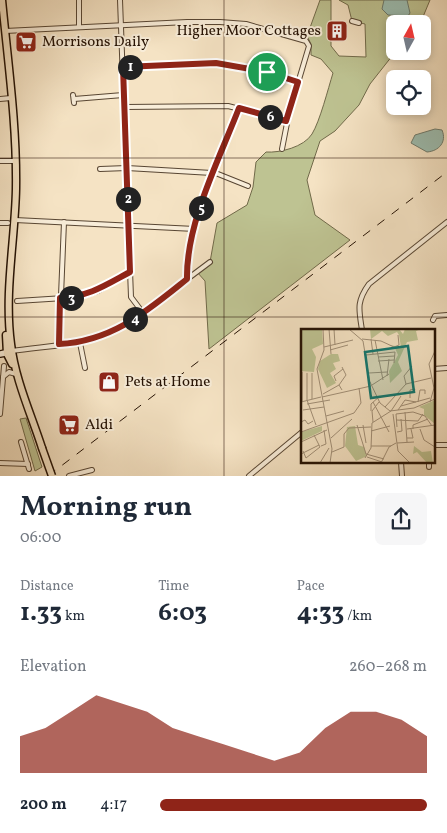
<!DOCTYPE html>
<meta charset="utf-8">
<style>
:root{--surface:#fff;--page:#f6f6f7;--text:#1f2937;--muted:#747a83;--accent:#8f2418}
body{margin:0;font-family:Vollkorn,serif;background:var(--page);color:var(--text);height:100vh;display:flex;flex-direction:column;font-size:19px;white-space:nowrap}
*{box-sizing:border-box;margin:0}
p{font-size:16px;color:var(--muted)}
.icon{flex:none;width:28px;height:28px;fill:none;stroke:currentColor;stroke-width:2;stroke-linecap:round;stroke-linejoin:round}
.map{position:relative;height:476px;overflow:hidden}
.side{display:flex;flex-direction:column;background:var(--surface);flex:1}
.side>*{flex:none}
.needle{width:32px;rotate:8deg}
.buttons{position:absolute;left:386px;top:15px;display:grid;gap:10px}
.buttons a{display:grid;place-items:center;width:45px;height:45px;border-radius:8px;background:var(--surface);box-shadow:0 2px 8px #0003;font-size:25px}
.pin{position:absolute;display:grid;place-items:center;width:42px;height:42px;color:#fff;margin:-21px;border:2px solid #fff;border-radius:50%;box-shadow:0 1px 5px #0007}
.km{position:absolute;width:25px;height:25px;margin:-12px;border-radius:50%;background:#222;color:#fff;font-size:14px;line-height:25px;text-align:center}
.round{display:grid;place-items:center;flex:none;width:52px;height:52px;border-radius:8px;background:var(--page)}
.summary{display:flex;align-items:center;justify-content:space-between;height:85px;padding:0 20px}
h1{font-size:28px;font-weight:700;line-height:38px}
.metrics{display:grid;grid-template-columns:repeat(3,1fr);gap:8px;height:85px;padding:5px 20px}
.metrics div{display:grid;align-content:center}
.metrics b{font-size:25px;font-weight:700}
.metrics small{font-size:14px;font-weight:400}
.metrics p{font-size:14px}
.chart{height:140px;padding:10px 20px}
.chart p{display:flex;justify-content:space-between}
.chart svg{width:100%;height:90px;margin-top:5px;fill:var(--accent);opacity:.7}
ul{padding:0 20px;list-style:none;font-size:16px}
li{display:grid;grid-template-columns:80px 60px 1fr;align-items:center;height:38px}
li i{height:12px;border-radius:6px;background:var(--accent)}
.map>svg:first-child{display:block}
.green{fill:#bec392;stroke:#716a4a}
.water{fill:#9cbeb2;stroke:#6c796c}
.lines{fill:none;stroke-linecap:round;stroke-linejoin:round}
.minor-casing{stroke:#584633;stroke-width:6}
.secondary-casing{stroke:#241103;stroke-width:8}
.primary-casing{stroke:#241103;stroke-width:9}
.minor{stroke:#f8edd9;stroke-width:4}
.secondary{stroke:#f8edd9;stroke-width:5.5}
.primary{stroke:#f5e3c4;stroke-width:6}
.rail{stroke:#241103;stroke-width:1;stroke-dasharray:9 9;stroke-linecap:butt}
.primary-bridge-casing{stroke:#241103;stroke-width:9;stroke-linecap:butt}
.primary-bridge{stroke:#f5e3c4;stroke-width:6}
.route-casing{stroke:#fff;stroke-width:10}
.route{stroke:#8f2418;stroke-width:6}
.grid{fill:none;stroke:#241103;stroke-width:1;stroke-opacity:0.55}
.labels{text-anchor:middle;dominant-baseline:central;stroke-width:4;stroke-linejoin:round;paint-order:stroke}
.poi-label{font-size:15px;fill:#241103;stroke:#f8edd9;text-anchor:start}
.inset-road{fill:none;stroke:#a18f77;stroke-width:1}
.view{fill:#0f766e;fill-opacity:0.15;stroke:#0f766e;stroke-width:2.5}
.inset-edge{fill:none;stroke:#241103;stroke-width:2.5}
</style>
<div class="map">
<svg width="447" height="476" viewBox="0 0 447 476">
<rect width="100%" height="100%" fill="#f5e3c4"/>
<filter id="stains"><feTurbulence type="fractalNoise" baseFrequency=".004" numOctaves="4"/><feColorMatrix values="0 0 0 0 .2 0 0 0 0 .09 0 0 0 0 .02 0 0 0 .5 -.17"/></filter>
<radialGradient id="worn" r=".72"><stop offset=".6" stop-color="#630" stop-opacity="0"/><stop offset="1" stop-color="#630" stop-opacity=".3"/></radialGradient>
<!-- green -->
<g class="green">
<path d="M320,0h11v46l8,10 27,1 -1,-33 -13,-3 -4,-16 -9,-5h91l-10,24h-25l1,27 -26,33 -11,21 -24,26 -15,10 -13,39 8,35 35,25 -141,109 -4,-68 -8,-9 13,-10 7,-39 30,-18 6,-18 3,-25 10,-10c14,1 38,-5 46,-18 8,-13 16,-45 21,-61l-12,-14 -10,-4v-11l-4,-8z"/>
<path d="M26,418l16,49 -7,4 -15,-52z"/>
</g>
<!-- water -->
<g class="water">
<path d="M384,0h23l3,13 -2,3 -20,-1 -6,-6z"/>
<path d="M435,129l7,1c5,12 -3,21 -15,22l-16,-9 4,-8z"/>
</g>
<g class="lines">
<!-- minor casing -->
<g class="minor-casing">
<g id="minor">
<path d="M79,0v27"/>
<path d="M120,0l11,297 12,16"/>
<path d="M352,21l7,2"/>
<path d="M5,31l182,-9h33l26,2 60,17 3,5 -20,67 -7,36"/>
<path d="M123,67l93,-4 51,9 31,10"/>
<path d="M73,95l1,8"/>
<path d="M0,99l11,-1"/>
<path d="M74,99l49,-4"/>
<path d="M125,107l103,-1 58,15"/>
<path d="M0,161h15"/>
<path d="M100,169l27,-1 85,5"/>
<path d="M213,172l35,14"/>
<path d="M15,220l180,9"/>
<path d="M0,223h8"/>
<path d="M187,279c-1,-56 32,-119 52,-171"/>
<path d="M17,301l63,-4 18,-6 32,-19"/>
<path d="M433,320l2,-4 12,-1"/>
<path d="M362,330c-3,-20 -6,-28 7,-46l78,-62"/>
<path d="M80,343l5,25"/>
<path d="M59,345l5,-123"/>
<path d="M12,351c39,-6 79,-5 114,-26l84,-63"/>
<path d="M433,369l14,-1"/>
<path d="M3,377l6,-5 7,2"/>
<path d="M0,414l4,-48"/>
<path d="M21,442l8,27"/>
<path d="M433,445h14"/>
<path d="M401,462l1,14"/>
<path d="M429,462v5"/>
<path d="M0,463l28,1"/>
<path d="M69,476l23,-6"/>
<path d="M249,476l53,-44"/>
</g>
</g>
<!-- secondary casing -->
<g class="secondary-casing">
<path id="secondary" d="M0,354l10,-2"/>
</g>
<!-- primary casing -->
<g class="primary-casing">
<g id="primary">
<path d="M2,0c6,63 15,126 14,189 -1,51 -12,104 -5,155 4,35 20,70 31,104"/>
<path d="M6,335l1,19 5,10"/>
</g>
</g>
<!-- minor -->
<use href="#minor" class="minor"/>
<!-- secondary -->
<use href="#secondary" class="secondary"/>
<!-- primary -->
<use href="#primary" class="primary"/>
<!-- rail -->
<path class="rail" d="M48,476l399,-304"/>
<!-- primary-bridge casing -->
<g class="primary-bridge-casing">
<path id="primary-bridge" d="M42,448l10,28"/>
</g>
<!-- primary-bridge -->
<use href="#primary-bridge" class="primary-bridge"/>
</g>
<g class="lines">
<!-- route casing -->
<g class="route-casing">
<path id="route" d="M216,63l51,9 31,10 -12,39 -47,-13c-20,52 -53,115 -52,171 -40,32 -74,62 -128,65l1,-46c30,-2 44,-12 70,-26l-7,-205z"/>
</g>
<!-- route -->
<use href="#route" class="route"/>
</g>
<!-- grid -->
<path class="grid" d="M224,0v476M0,158h447M0,317h447"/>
<!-- icons -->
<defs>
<g id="building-square" transform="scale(1.125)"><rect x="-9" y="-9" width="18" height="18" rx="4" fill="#8f2418" stroke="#f8edd9"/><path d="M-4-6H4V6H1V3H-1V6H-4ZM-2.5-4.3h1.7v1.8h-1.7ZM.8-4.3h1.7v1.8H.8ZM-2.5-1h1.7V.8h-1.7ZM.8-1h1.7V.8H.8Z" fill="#fff"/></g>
<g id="supermarket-square" transform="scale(1.125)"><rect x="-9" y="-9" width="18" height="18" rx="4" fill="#8f2418" stroke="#f8edd9"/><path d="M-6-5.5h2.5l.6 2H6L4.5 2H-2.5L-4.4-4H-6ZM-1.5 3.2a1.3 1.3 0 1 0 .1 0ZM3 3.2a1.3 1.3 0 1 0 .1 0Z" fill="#fff"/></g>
<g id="shop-square" transform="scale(1.125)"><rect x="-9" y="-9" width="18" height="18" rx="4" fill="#8f2418" stroke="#f8edd9"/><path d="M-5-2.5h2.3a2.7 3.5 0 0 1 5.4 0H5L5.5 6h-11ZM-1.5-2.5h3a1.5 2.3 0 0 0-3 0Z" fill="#fff"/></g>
</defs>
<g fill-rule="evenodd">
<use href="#building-square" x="337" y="31"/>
<use href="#supermarket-square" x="26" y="42"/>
<use href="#shop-square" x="109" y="382"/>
<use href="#supermarket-square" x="69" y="425"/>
</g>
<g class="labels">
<!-- poi labels -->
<g class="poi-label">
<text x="321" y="31" text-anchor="end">Higher Moor Cottages</text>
<text x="42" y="42">Morrisons Daily</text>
<text x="125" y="382">Pets at Home</text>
<text x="85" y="425">Aldi</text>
</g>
</g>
<!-- overview -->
<g transform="translate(301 329)">
<rect width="134" height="134" fill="#f5e3c4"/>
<path d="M0,0h21l1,15 -11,5 4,8 -2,15 -13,-1zM69,0h29l4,5 2,-5h16l-5,2 2,9 -11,2 -9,20 4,9 -12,12 -1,-12 9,-16 -3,-7 -6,-3 12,2 -2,-12 -2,-3 -9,4 -6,-5 -11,8zM30,25h7l2,7 -7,2 3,6 -6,4 6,10 -9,5 -9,-19 2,-8zM134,71v24l-11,-9v-6l-5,-2zM21,97v5l-21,10v-9zM54,97l3,19 6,2 3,9 -11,5 -11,-15 2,-19zM113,117l8,6 9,-1 2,12h-6l-10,-11 -4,2z" fill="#bec392"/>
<path class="inset-road" d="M22,0l1,21 -7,19 15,80 -2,14M28,0l2,25M33,0l1,16M48,0l14,12 7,42M61,10l19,2 13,6M70,10l2,15M74,11l8,40M23,18l29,-7M93,18l5,-2 -1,-10M29,21l18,-5M65,26l29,-3 -1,11M77,28l17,-1M77,32l16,-1M6,44v27l9,25M68,44l18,-1M86,47l2,-17M35,52l-2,-5 9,-7M69,53l10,21 10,8 24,-3 21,-9M105,55l-2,-8 8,-10M38,56l7,-10 -4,-8M71,56l17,-11M22,65l16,-9 3,5M21,68l49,-11M109,69v-8l5,-1 -2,4M11,70v-26M1,72v-29M0,73l20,-5M72,73l16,30M117,73l2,-12h5v4M129,73l4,-14 -5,-24 6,-13M6,75l23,-4M100,77l29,-8M84,78l21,-23 25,-6M2,81l21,-3M97,81l7,-10 11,2M70,82v-7l9,-8M90,82l10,-15M104,83l2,30M92,85l5,37 12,12M25,87l18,-5M95,91l22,1 5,-7M0,93l4,-2 3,4 5,-3M72,93l-1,-11 7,-9M56,96l9,29M62,96l3,18M96,98l-1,-13 17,-2 12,4 7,10M106,100l28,-4M112,100v-4l15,-6M119,100l4,11 11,7M70,102l19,-5M0,103l53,-19 7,-10 -2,-15M96,103l5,-1 -1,-12M30,109l21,-19M106,109h6l-2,-9M0,113l26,-12M96,114l17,-1M20,117l5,-2 -2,-14M70,117h20M2,122l3,7 14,-11 -6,-12M31,123l12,-5v-13l5,-6 22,-1M0,125l18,-9M65,125l18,5M66,128l15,5M64,129l6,-10 1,-25 19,-12M19,134l9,-15M80,134l8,-16 7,-4"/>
<path class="view" d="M107,17l6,46 -43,6 -6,-46z"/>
<rect width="134" height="134" class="inset-edge"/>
</g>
<rect width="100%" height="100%" filter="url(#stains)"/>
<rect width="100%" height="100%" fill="url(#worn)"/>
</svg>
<div class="buttons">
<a><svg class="needle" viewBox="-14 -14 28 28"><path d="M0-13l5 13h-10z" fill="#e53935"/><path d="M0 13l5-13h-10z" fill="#747a83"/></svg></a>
<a><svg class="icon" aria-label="locate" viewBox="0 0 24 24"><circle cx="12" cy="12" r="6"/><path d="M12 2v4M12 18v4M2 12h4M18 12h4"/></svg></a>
</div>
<div class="pin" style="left:267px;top:72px;background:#1e9e55"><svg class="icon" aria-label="arrive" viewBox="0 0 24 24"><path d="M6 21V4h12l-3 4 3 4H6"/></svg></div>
<b class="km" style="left:130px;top:67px">1</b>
<b class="km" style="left:128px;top:199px">2</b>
<b class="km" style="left:71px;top:298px">3</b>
<b class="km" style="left:135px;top:319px">4</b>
<b class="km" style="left:201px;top:208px">5</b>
<b class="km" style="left:270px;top:117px">6</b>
</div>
<section class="side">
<div class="summary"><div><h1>Morning run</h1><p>06:00</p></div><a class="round"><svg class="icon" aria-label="share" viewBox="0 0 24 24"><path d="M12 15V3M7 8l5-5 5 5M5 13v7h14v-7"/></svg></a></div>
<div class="metrics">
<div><p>Distance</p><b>1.33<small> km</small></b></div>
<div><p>Time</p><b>6:03</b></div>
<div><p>Pace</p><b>4:33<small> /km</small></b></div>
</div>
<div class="chart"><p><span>Elevation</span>260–268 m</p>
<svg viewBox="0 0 160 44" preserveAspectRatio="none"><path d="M0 44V26L10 22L20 14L30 6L40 10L50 14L60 22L70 26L80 30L90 34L100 38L110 34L120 22L130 14L140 14L150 18L160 26V44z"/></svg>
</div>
<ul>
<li><b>200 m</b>4:17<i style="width:100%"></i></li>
</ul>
</section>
